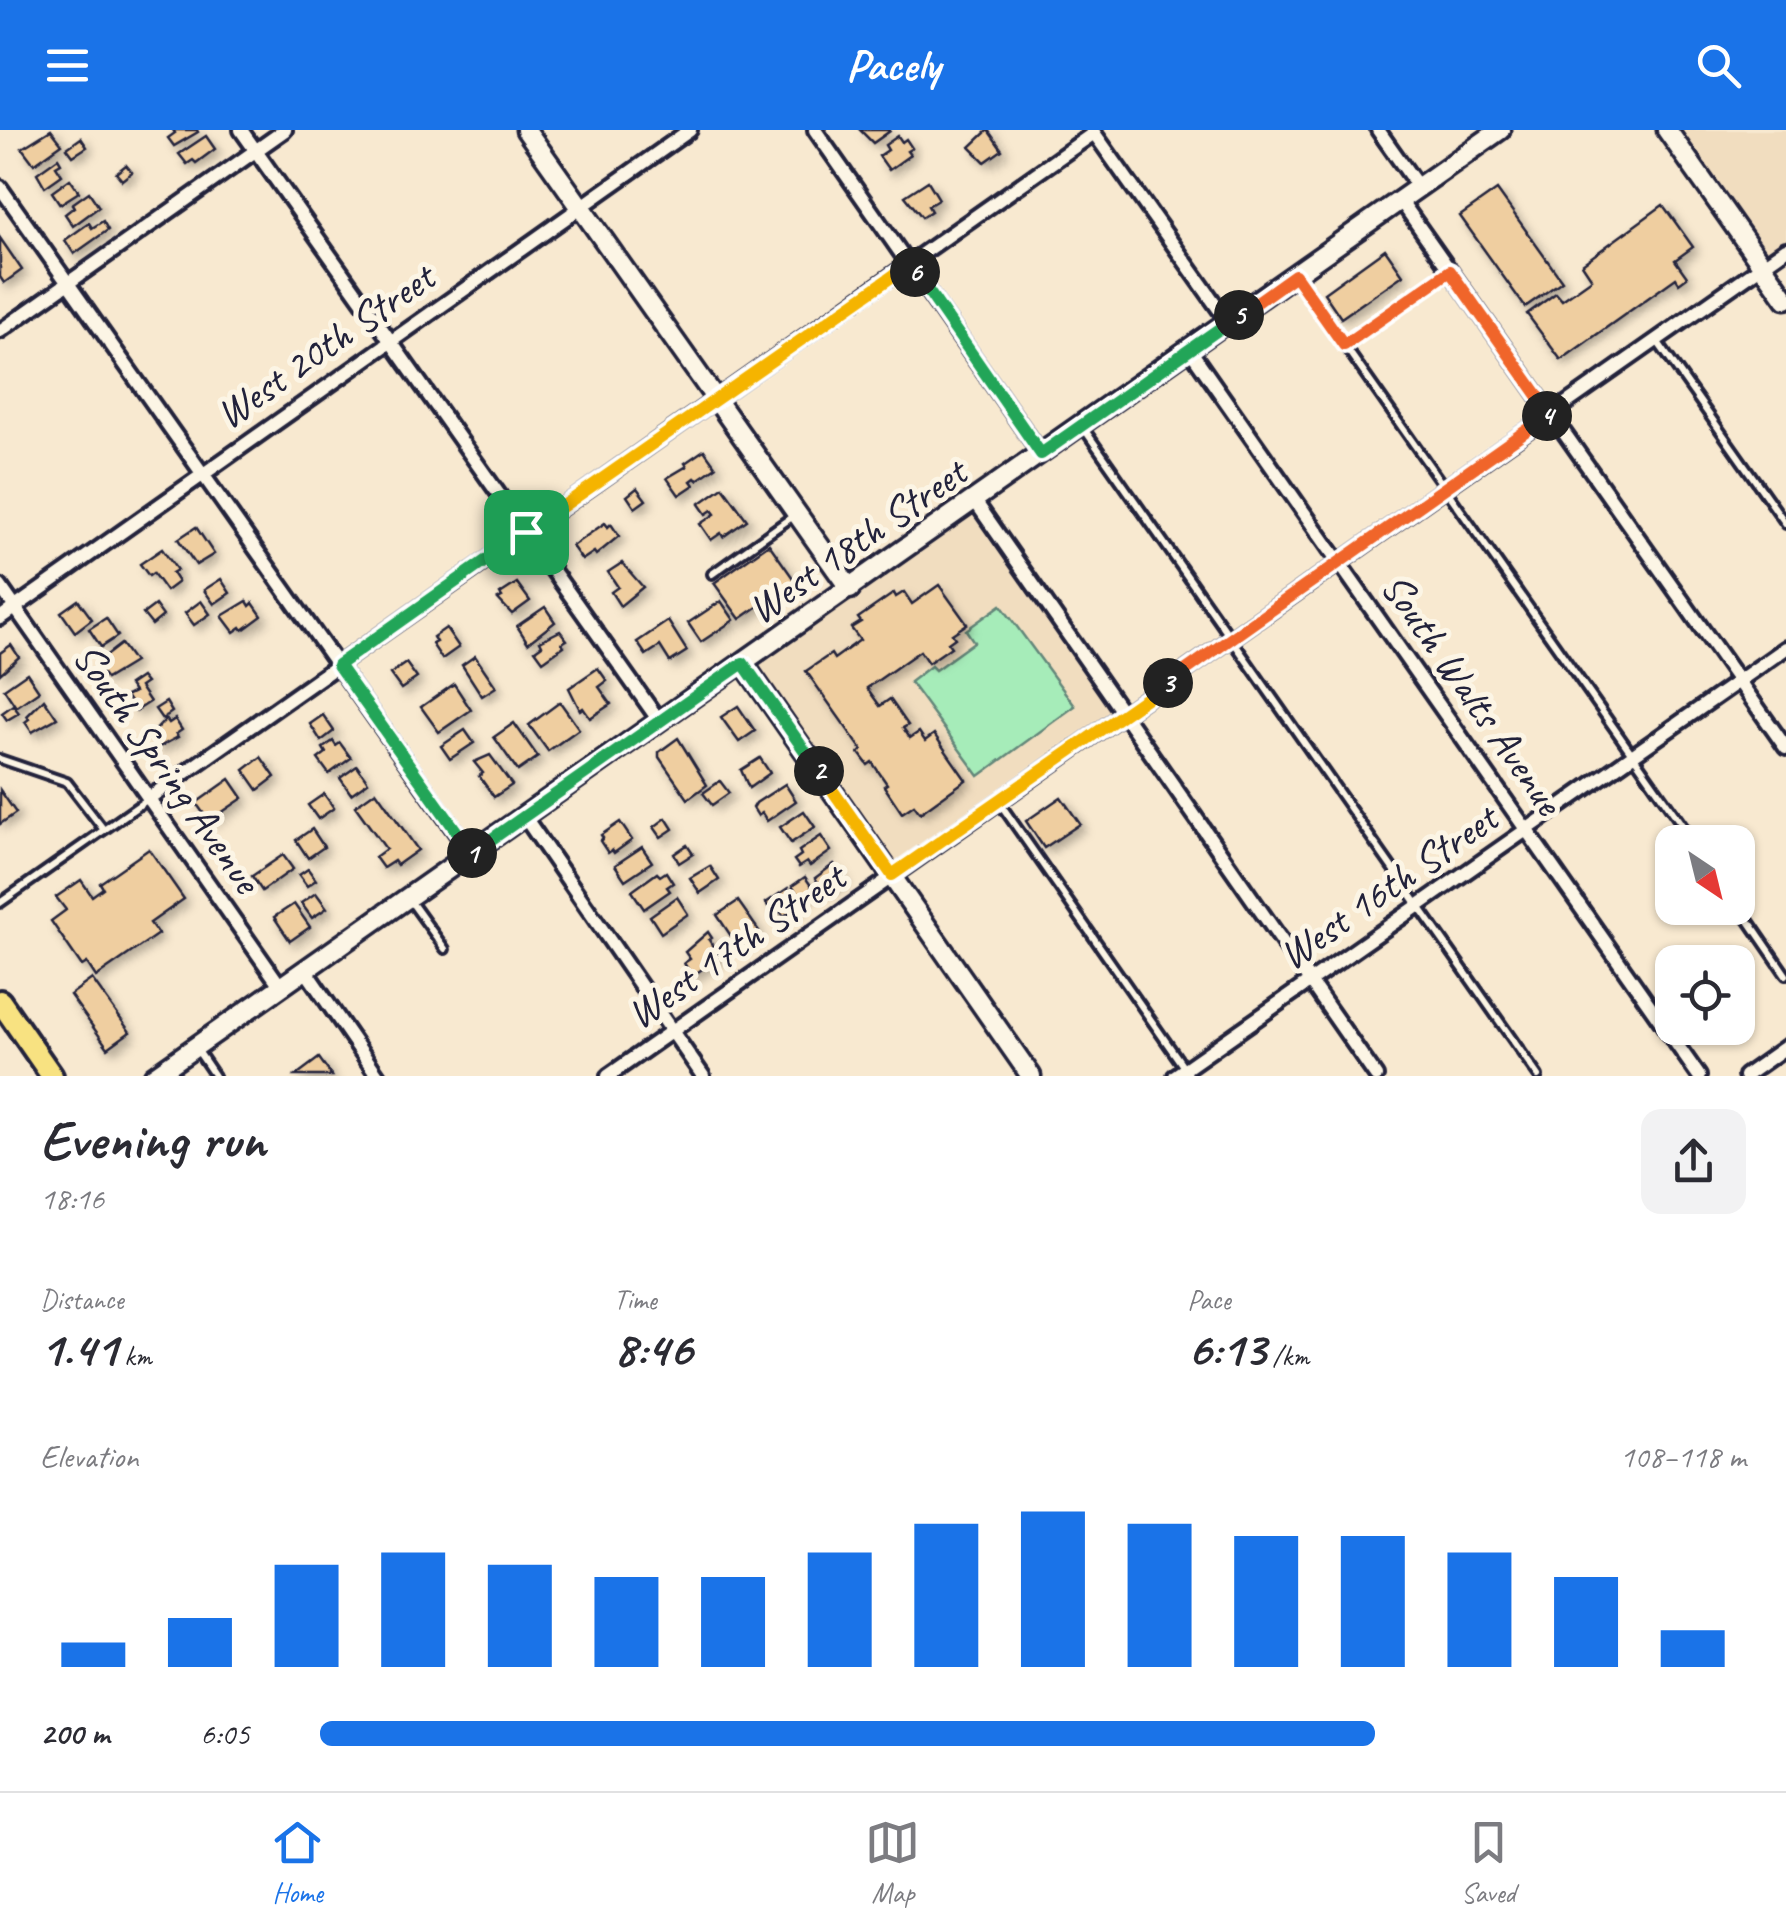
<!DOCTYPE html>
<meta charset="utf-8">
<style>
:root{--surface:#fff;--page:#f2f2f3;--text:#2b2b33;--muted:#7c7c81;--line:#e1e1e2;--accent:#1a73e8}
body{margin:0;font-family:Caveat,sans-serif;background:var(--page);color:var(--text);height:100vh;display:flex;flex-direction:column;font-size:38px;white-space:nowrap}
*{box-sizing:border-box;margin:0}
p{font-size:32px;color:var(--muted)}
.icon{flex:none;width:55px;height:55px;fill:none;stroke:currentColor;stroke-width:2;stroke-linecap:round;stroke-linejoin:round}
.map{position:relative;height:946px;overflow:hidden}
.details{display:flex;flex-direction:column;background:var(--surface);flex:1}
.details>*{flex:none}
.needle{width:65px;rotate:145deg}
.tools{position:absolute;left:1655px;top:695px;display:grid;gap:20px}
.tools a{display:grid;place-items:center;width:100px;height:100px;border-radius:20px;background:var(--surface);box-shadow:0 2px 8px #0004;font-size:50px}
.pin{position:absolute;display:grid;place-items:center;width:85px;height:85px;color:#fff;margin:-42px;border-radius:20px;box-shadow:0 5px 15px #0006}
.km{position:absolute;width:50px;height:50px;margin:-25px;border-radius:50%;background:#222;color:#fff;font-size:28px;line-height:50px;text-align:center}
.round{display:grid;place-items:center;flex:none;width:105px;height:105px;border-radius:20px;background:var(--page)}
.headline{display:flex;align-items:center;justify-content:space-between;height:170px;padding:0 40px}
h1{font-size:55px;font-weight:700;line-height:75px}
.metrics{display:grid;grid-template-columns:repeat(3,1fr);gap:15px;height:170px;padding:10px 40px}
.metrics div{display:grid;align-content:center}
.metrics b{font-size:50px;font-weight:700}
.metrics small{font-size:28px;font-weight:400}
.metrics p{font-size:28px}
.chart{height:280px;padding:20px 40px}
.chart p{display:flex;justify-content:space-between}
.chart svg{width:100%;height:180px;margin-top:10px;stroke:var(--accent);stroke-width:6}
ul{padding:0 40px;list-style:none;font-size:32px}
li{display:grid;grid-template-columns:160px 120px 1fr;align-items:center;height:75px}
li i{height:25px;border-radius:12px;background:var(--accent)}
header{display:flex;justify-content:space-between;align-items:center;height:130px;padding:0 40px;background:var(--accent);color:#fff;font-size:45px;font-weight:700}
.tab-bar{display:flex;justify-content:space-around;align-items:center;height:140px;border-top:2px solid var(--line);background:var(--surface);font-size:28px;color:var(--muted)}
.tab-bar a{display:grid;justify-items:center;gap:5px}
.tab-bar .on{color:var(--accent)}
.map>svg:first-child{display:block}
.built{fill:#f1ddbf}
.green{fill:#a6ecb9;stroke:#64877a;stroke-width:2.5}
.building{fill:#efcea0;stroke:#22223b;stroke-width:2.5;filter:url(#shadow)}
.lines{fill:none;stroke-linecap:round;stroke-linejoin:round}
.lane-casing{stroke:#22223b;stroke-width:14}
.street-casing{stroke:#22223b;stroke-width:20}
.secondary-casing{stroke:#22223b;stroke-width:25}
.primary-casing{stroke:#22223b;stroke-width:28}
.lane{stroke:#fcf5e5;stroke-width:6}
.street{stroke:#fcf5e5;stroke-width:12}
.secondary{stroke:#fcf5e5;stroke-width:18}
.primary{stroke:#f8e281;stroke-width:20}
.split-1-casing{stroke:#fff;stroke-width:20}
.split-2-casing{stroke:#fff;stroke-width:20}
.split-3-casing{stroke:#fff;stroke-width:20}
.split-4-casing{stroke:#fff;stroke-width:20}
.split-5-casing{stroke:#fff;stroke-width:20}
.split-6-casing{stroke:#fff;stroke-width:20}
.split-7-casing{stroke:#fff;stroke-width:20}
.split-1{stroke:#22a559;stroke-width:12}
.split-2{stroke:#22a559;stroke-width:12}
.split-3{stroke:#f5b400;stroke-width:12}
.split-4{stroke:#f0652b;stroke-width:12}
.split-5{stroke:#f0652b;stroke-width:12}
.split-6{stroke:#22a559;stroke-width:12}
.split-7{stroke:#f5b400;stroke-width:12}
.labels{text-anchor:middle;dominant-baseline:central;stroke-width:10;stroke-linejoin:round;paint-order:stroke}
.street-label{font-size:42px;fill:#22223b;stroke:#fcf5e5}
</style>
<header><svg class="icon" aria-label="menu" viewBox="0 0 24 24"><path d="M4 6h16M4 12h16M4 18h16"/></svg>Pacely<svg class="icon" aria-label="search" viewBox="0 0 24 24"><circle cx="10" cy="10" r="6"/><path d="M15 15l6 6"/></svg></header>
<div class="map">
<svg width="1786" height="946" viewBox="0 0 1786 946">
<defs>
<filter id="shadow"><feDropShadow dx="5" dy="5" stdDeviation="5" flood-color="#0004"/></filter>
</defs>
<rect width="100%" height="100%" fill="#f8e9d0"/>
<filter id="ink" filterUnits="userSpaceOnUse"><feTurbulence type="fractalNoise" baseFrequency=".01" numOctaves="2"/><feDisplacementMap in="SourceGraphic" scale="20" xChannelSelector="R" yChannelSelector="G"/><feConvolveMatrix kernelMatrix="1 2 1 2 8 2 1 2 1" color-interpolation-filters="sRGB"/></filter>
<g filter="url(#ink)">
<!-- built -->
<g class="built">
<path d="M1667,0h119v119l-23,16z"/>
<path d="M975,371l148,214 -231,160 -149,-212z"/>
</g>
<!-- green -->
<path class="green" d="M1001,475l74,101 -96,70 -69,-94 21,-16 4,4 39,-28 -8,-12z"/>
<!-- building -->
<g class="building">
<path d="M51,0l11,14 -28,20 -12,-16z"/>
<path d="M173,0h24l1,2 -24,14 -6,-8 7,-5z"/>
<path d="M860,0h30v1l-17,12z"/>
<path d="M988,0l14,20 -17,12 -15,-15z"/>
<path d="M206,6l9,13 -19,14 -3,-3 -6,4 -8,-10z"/>
<path d="M898,6l4,6 4,-3 6,9 -5,3 3,4 -21,15 -10,-14 9,-6 -3,-5z"/>
<path d="M81,8l6,9 -14,9 -6,-8z"/>
<path d="M58,28l3,5 -5,3 6,9 -17,12 -8,-14z"/>
<path d="M126,35l6,7 -10,8 -6,-7z"/>
<path d="M70,49l9,13 -19,12 -8,-12z"/>
<path d="M928,51l11,18 -11,7 3,5 -9,6 -17,-21z"/>
<path d="M1497,60l65,91 -37,26 -65,-91z"/>
<path d="M89,62l10,15 -26,19 -8,-12 9,-7 -2,-3z"/>
<path d="M1663,75l30,42 -18,13 12,17 -8,6 -3,-5 -115,82 -34,-46 29,-21 6,7 30,-21 -10,-15z"/>
<path d="M103,91l5,9 -34,24 -9,-14 24,-17 3,5z"/>
<path d="M0,108l22,32 -18,13 -4,-6z"/>
<path d="M1385,119l18,26 -62,43 -17,-25z"/>
<path d="M704,320l12,17 -19,13 -2,-2 -4,3 3,4 -15,10 -12,-17 20,-12 -2,-3z"/>
<path d="M723,357l24,33 -24,17 -2,-4 -10,7 -11,-16 15,-10 -3,-4 -6,4 -7,-10z"/>
<path d="M637,358l9,12 -11,8 -8,-12z"/>
<path d="M605,393l3,4 3,-3 8,12 -23,19 -2,-3 -12,8 -10,-14z"/>
<path d="M196,397l18,27 -18,11 -18,-26z"/>
<path d="M769,414l26,37 -55,38 -26,-36z"/>
<path d="M162,419l15,21 -5,3 6,9 -12,9 -13,-18 -4,3 -9,-12z"/>
<path d="M622,433l21,24 -23,19 -9,-14 7,-5 -10,-15z"/>
<path d="M221,449l9,14 -16,11 -10,-14z"/>
<path d="M517,453l13,18 -18,13 -14,-15 4,-2 -2,-3z"/>
<path d="M939,455l28,39 -15,10 3,4 -7,5 3,4 -23,16 -8,-12 -53,37 13,18 10,-7 18,26 -5,3 7,10 9,-6 6,9 9,-7 32,46 -46,33 -6,-8 -12,8 -18,-27 3,-2 -15,-22 -4,3 -9,-12 3,-3 -56,-79 25,-17 3,5 26,-19 -9,-12 10,-6 -3,-4 36,-25 2,4 8,-5 8,12z"/>
<path d="M78,470l14,19 -17,13 -14,-20z"/>
<path d="M201,471l9,13 -16,11 -9,-12z"/>
<path d="M247,471l3,5 3,-3 9,13 -19,14 -2,-3 -7,5 -12,-16z"/>
<path d="M721,471l13,19 -33,22 -13,-19z"/>
<path d="M155,475l8,11 -11,9 -9,-11z"/>
<path d="M545,477l10,15 -27,21 -11,-17z"/>
<path d="M106,488l12,18 -17,11 -12,-18z"/>
<path d="M668,491l19,30 -17,11 -10,-16 -14,9 -9,-13z"/>
<path d="M446,498l13,19 -17,12 -10,-15 4,-2 -3,-5z"/>
<path d="M560,501l7,9 -5,3 2,3 -21,15 -8,-11 7,-5 -2,-4z"/>
<path d="M121,514l13,18 -28,17 -11,-15z"/>
<path d="M11,515l8,12 -19,17v-21z"/>
<path d="M475,526l21,31 -14,9 -20,-31z"/>
<path d="M406,533l11,15 -16,11 -11,-15z"/>
<path d="M598,538l9,13 -8,6 12,17 -21,14 -7,-10 -3,2 -11,-22z"/>
<path d="M27,543l12,18 -23,16 -12,-18z"/>
<path d="M141,547l5,6 -6,4 10,15 -14,9 -10,-15 8,-4 -5,-7z"/>
<path d="M454,554l17,26 -32,22 -18,-25z"/>
<path d="M44,569l13,19 -25,14 -7,-10 4,-3 -2,-3z"/>
<path d="M166,572l6,10 -10,7 -7,-10z"/>
<path d="M560,572l19,27 -31,22 -19,-26z"/>
<path d="M13,575l6,8 -12,7 -5,-7z"/>
<path d="M738,576l17,25 -16,11 -18,-25z"/>
<path d="M323,585l11,16 -13,10 -11,-17z"/>
<path d="M166,589l3,4 6,-4 7,11 -6,4 2,3 -19,10 -8,-12z"/>
<path d="M514,593l24,34 -20,14 -24,-34z"/>
<path d="M465,600l9,13 -24,16 -9,-13z"/>
<path d="M678,608l29,47 -19,14 -29,-42v-5z"/>
<path d="M333,611l3,5 4,-3 11,15 -22,16 -11,-15 8,-6 -3,-5z"/>
<path d="M490,625l22,30 -18,12 -15,-21 4,-3 -9,-11z"/>
<path d="M261,627l14,20 -17,13 -14,-20z"/>
<path d="M760,628l10,15 -21,15 -8,-18z"/>
<path d="M357,636l11,16 -17,12 -11,-16z"/>
<path d="M230,649l13,19 -34,23 -13,-18z"/>
<path d="M720,651l9,12 -17,12 -9,-12z"/>
<path d="M785,654l11,17 -29,20 -5,-8 -4,3 -5,-8 3,-5z"/>
<path d="M0,660l16,23 -16,11z"/>
<path d="M376,661l42,59 -21,15 -3,-4 -11,7 -8,-11 11,-8 -31,-43z"/>
<path d="M324,664l10,14 -16,11 -10,-14z"/>
<path d="M1061,667l19,27 -36,24 -18,-27z"/>
<path d="M804,681l11,16 -24,16 -11,-16z"/>
<path d="M666,688l7,11 -12,8 -7,-10z"/>
<path d="M620,692l12,18 -18,13 -2,-3 -4,3 -8,-12 3,-3 -2,-3z"/>
<path d="M312,699l12,18 -16,11 -12,-18z"/>
<path d="M821,706l10,15 -21,15 -3,-4 -8,5 -5,-7 7,-5 -2,-4z"/>
<path d="M687,715l6,9 -14,9 -5,-9z"/>
<path d="M642,717l10,15 -27,18 -10,-15z"/>
<path d="M149,719l35,50 -34,24 8,11 -62,43 -9,-14 -5,3 -31,-45 15,-11 -10,-13 25,-17 11,16 11,-8 -3,-5z"/>
<path d="M283,725l10,14 -31,22 -10,-15z"/>
<path d="M834,734l10,15 -19,13 -10,-14z"/>
<path d="M710,736l9,14 -19,13 -10,-15z"/>
<path d="M308,739l8,11 -9,6 -8,-11z"/>
<path d="M666,742l7,11 -6,4 3,4 -26,18 -12,-18 25,-18 3,3z"/>
<path d="M805,747l9,13 -13,9 -9,-13z"/>
<path d="M788,758l12,17 -16,11 -4,-5 -7,4 -7,-12z"/>
<path d="M316,763l11,15 -15,10 -11,-15z"/>
<path d="M677,767l11,17 -27,19 -11,-17z"/>
<path d="M738,771l21,30 -22,14 -20,-30z"/>
<path d="M294,774l16,23 -20,14 -16,-24z"/>
<path d="M708,802l4,6 -3,2 11,17 -28,19 -8,-13 6,-4 -5,-7z"/>
<path d="M92,849l38,53 -22,16 -38,-53z"/>
<path d="M319,928l13,18h-37z"/>
</g>
<g class="lines">
<!-- lane casing -->
<g class="lane-casing">
<g id="lane">
<path d="M1295,145l399,567"/>
<path d="M1657,211l129,183"/>
<path d="M1345,215l104,-74"/>
<path d="M1082,296l456,650"/>
<path d="M712,444l84,-60"/>
<path d="M0,629l67,23 37,48"/>
<path d="M999,672l191,274"/>
<path d="M409,769l36,50"/>
<path d="M0,773l148,-104"/>
<path d="M1738,775l48,70"/>
<path d="M196,918l19,28"/>
</g>
</g>
<!-- street casing -->
<g class="street-casing">
<g id="street">
<path d="M241,0l419,592"/>
<path d="M815,0l226,324"/>
<path d="M1092,0l136,192"/>
<path d="M1378,0l41,58"/>
<path d="M0,57l471,667"/>
<path d="M1401,71l385,547"/>
<path d="M0,201l285,-201"/>
<path d="M1190,220l509,726"/>
<path d="M975,371l401,575"/>
<path d="M0,456l281,401"/>
<path d="M0,488l690,-488"/>
<path d="M149,668l945,-665"/>
<path d="M524,686l179,260"/>
<path d="M305,840l73,106"/>
<path d="M608,946l1178,-827"/>
<path d="M1175,946l611,-428"/>
<path d="M1745,946l41,-29"/>
</g>
</g>
<!-- secondary casing -->
<g class="secondary-casing">
<g id="secondary">
<path d="M526,0l324,459"/>
<path d="M1667,0l119,169"/>
<path d="M743,533l288,413"/>
<path d="M154,946l1346,-946"/>
</g>
</g>
<!-- primary casing -->
<g class="primary-casing">
<path id="primary" d="M0,871l52,75"/>
</g>
<!-- lane -->
<use href="#lane" class="lane"/>
<!-- street -->
<use href="#street" class="street"/>
<!-- secondary -->
<use href="#secondary" class="secondary"/>
<!-- primary -->
<use href="#primary" class="primary"/>
</g>
</g>
<g class="lines" filter="url(#ink)">
<!-- split-1 casing -->
<g class="split-1-casing">
<path id="split-1" d="M472,723l-134,-188 188,-133"/>
</g>
<!-- split-2 casing -->
<g class="split-2-casing">
<path id="split-2" d="M472,723l271,-190 76,108"/>
</g>
<!-- split-3 casing -->
<g class="split-3-casing">
<path id="split-3" d="M819,641l73,104 276,-192"/>
</g>
<!-- split-4 casing -->
<g class="split-4-casing">
<path id="split-4" d="M1168,553l379,-267"/>
</g>
<!-- split-5 casing -->
<g class="split-5-casing">
<path id="split-5" d="M1239,185l56,-40 49,70 106,-74 101,143 -4,2"/>
</g>
<!-- split-6 casing -->
<g class="split-6-casing">
<path id="split-6" d="M915,142l126,182 198,-139"/>
</g>
<!-- split-7 casing -->
<g class="split-7-casing">
<path id="split-7" d="M526,402l384,-268 5,8"/>
</g>
<!-- split-1 -->
<use href="#split-1" class="split-1"/>
<!-- split-2 -->
<use href="#split-2" class="split-2"/>
<!-- split-3 -->
<use href="#split-3" class="split-3"/>
<!-- split-4 -->
<use href="#split-4" class="split-4"/>
<!-- split-5 -->
<use href="#split-5" class="split-5"/>
<!-- split-6 -->
<use href="#split-6" class="split-6"/>
<!-- split-7 -->
<use href="#split-7" class="split-7"/>
</g>
<g class="labels">
<!-- street labels -->
<g class="street-label">
<text transform="translate(325 216) rotate(-35)">West 20th Street</text>
<text transform="translate(857 411) rotate(-35)">West 18th Street</text>
<text transform="translate(1472 564) rotate(55)">South Walts Avenue</text>
<text transform="translate(167 638) rotate(55)">South Spring Avenue</text>
<text transform="translate(1388 757) rotate(-35)">West 16th Street</text>
<text transform="translate(736 816) rotate(-35)">West 17th Street</text>
</g>
</g>
</svg>
<div class="tools">
<a><svg class="needle" viewBox="-14 -14 28 28"><path d="M0-13l5 13h-10z" fill="#e53935"/><path d="M0 13l5-13h-10z" fill="#7c7c81"/></svg></a>
<a><svg class="icon" aria-label="locate" viewBox="0 0 24 24"><circle cx="12" cy="12" r="6"/><path d="M12 2v4M12 18v4M2 12h4M18 12h4"/></svg></a>
</div>
<div class="pin" style="left:526px;top:402px;background:#1e9e55"><svg class="icon" aria-label="arrive" viewBox="0 0 24 24"><path d="M6 21V4h12l-3 4 3 4H6"/></svg></div>
<b class="km" style="left:472px;top:723px">1</b>
<b class="km" style="left:819px;top:641px">2</b>
<b class="km" style="left:1168px;top:553px">3</b>
<b class="km" style="left:1547px;top:286px">4</b>
<b class="km" style="left:1239px;top:185px">5</b>
<b class="km" style="left:915px;top:142px">6</b>
</div>
<section class="details">
<div class="headline"><div><h1>Evening run</h1><p>18:16</p></div><a class="round"><svg class="icon" aria-label="share" viewBox="0 0 24 24"><path d="M12 15V3M7 8l5-5 5 5M5 13v7h14v-7"/></svg></a></div>
<div class="metrics">
<div><p>Distance</p><b>1.41<small> km</small></b></div>
<div><p>Time</p><b>8:46</b></div>
<div><p>Pace</p><b>6:13<small> /km</small></b></div>
</div>
<div class="chart"><p><span>Elevation</span>108–118 m</p>
<svg viewBox="0 0 160 44" preserveAspectRatio="none"><path d="M5 44V38M15 44V32M25 44V19M35 44V16M45 44V19M55 44V22M65 44V22M75 44V16M85 44V9M95 44V6M105 44V9M115 44V12M125 44V12M135 44V16M145 44V22M155 44V35"/></svg>
</div>
<ul>
<li><b>200 m</b>6:05<i style="width:74%"></i></li>
</ul>
</section>
<nav class="tab-bar">
<a class="on"><svg class="icon" aria-label="home" viewBox="0 0 24 24"><path d="M3 11l9-7 9 7M6 9v11h12V9"/></svg>Home</a>
<a><svg class="icon" aria-label="map" viewBox="0 0 24 24"><path d="M3 6l6-2 6 2 6-2v14l-6 2-6-2-6 2zM9 4v14M15 6v14"/></svg>Map</a>
<a><svg class="icon" aria-label="saved" viewBox="0 0 24 24"><path d="M7 4h10v16l-5-4-5 4z"/></svg>Saved</a>
</nav>
